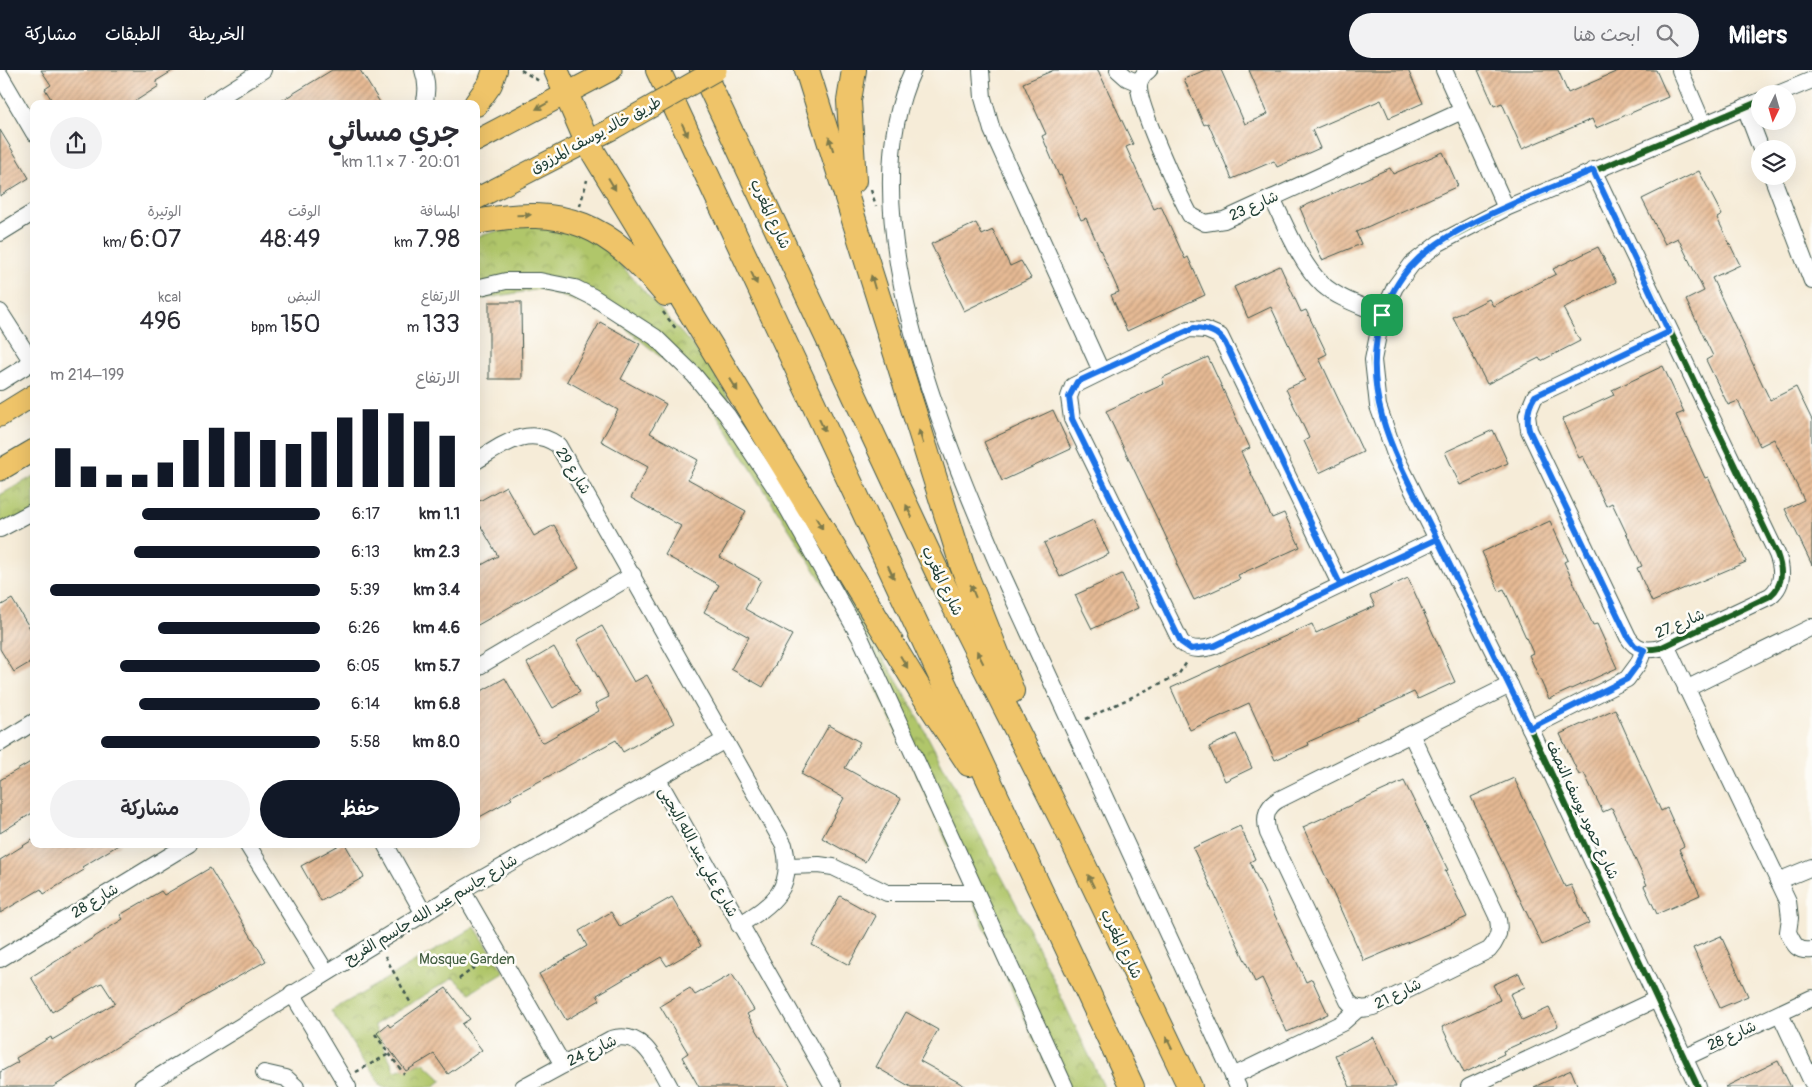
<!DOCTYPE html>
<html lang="ar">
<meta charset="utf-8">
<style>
:root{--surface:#fff;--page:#f2f2f3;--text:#2b2b33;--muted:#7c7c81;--accent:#111827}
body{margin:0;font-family:Pangolin,"Playpen Sans Arabic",sans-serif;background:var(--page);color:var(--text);direction:rtl;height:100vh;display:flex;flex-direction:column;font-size:19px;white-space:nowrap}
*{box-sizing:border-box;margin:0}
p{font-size:16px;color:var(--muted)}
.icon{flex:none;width:28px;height:28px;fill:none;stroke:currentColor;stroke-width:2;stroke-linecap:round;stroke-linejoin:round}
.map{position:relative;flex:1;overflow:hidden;direction:ltr}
.panel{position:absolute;left:30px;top:30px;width:450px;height:748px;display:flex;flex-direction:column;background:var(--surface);border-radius:10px;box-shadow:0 5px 20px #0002;direction:rtl}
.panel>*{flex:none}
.needle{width:32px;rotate:185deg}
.controls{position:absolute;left:1751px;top:15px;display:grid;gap:10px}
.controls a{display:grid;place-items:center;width:45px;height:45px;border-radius:50%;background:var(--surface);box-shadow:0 5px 20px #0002;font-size:25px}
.pin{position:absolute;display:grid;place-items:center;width:42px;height:42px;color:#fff;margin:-21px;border-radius:10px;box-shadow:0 2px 8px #0006}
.round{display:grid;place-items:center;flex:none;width:52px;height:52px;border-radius:26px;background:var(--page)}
.overview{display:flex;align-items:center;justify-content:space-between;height:85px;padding:0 20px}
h1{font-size:28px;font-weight:600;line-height:38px}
.stats{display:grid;grid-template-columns:repeat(3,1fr);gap:8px;height:85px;padding:5px 20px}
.stats div{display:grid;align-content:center}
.stats b{font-size:25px;font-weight:600}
.stats small{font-size:14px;font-weight:400}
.stats p{font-size:14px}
.chart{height:140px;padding:10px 20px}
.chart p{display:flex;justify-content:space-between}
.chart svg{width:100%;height:90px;margin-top:5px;stroke:var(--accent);stroke-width:6}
.action{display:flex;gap:10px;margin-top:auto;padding:10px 20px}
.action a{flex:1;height:58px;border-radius:30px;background:var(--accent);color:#fff;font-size:20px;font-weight:600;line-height:58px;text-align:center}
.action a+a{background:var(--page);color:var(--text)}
ul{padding:0 20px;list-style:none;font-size:16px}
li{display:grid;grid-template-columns:80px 60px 1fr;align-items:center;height:38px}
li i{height:12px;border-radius:6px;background:var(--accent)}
header{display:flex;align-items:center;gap:30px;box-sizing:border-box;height:70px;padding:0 25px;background:var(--accent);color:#fff}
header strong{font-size:24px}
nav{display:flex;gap:28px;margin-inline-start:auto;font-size:18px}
.search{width:350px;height:45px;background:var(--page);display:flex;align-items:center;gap:12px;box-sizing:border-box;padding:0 18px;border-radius:28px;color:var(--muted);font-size:19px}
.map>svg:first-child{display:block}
.park{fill:url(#park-crowns);stroke:#68824f}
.building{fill:url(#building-hatch)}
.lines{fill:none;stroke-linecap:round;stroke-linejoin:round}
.minor-casing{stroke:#3f574d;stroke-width:18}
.major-casing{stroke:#3f574d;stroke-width:23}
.highway-casing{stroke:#3f574d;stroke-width:26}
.path{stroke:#3f574d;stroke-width:2.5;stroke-dasharray:4 4;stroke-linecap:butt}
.minor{stroke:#fff;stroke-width:16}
.major{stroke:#efc469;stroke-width:21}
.highway{stroke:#efc469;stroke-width:24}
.major-bridge-casing{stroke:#3f574d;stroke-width:23;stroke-linecap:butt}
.major-bridge{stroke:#efc469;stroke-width:21}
.cycleway-casing{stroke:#fdfcf7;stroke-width:9}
.cycleway{stroke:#1b5e20;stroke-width:6}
.oneway{fill:#7d7a4c}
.route-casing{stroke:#fff;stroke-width:10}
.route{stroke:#1a73e8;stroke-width:6}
.labels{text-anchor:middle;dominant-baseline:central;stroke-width:5;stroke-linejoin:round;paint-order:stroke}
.street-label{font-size:15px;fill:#1f3d34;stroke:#fdfcf7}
.park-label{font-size:15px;fill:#435f42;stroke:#fdfcf7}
</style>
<header>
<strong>Milers</strong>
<div class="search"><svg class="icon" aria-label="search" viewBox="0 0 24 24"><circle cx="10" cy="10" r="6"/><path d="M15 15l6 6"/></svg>ابحث هنا</div>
<nav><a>الخريطة</a><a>الطبقات</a><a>مشاركة</a></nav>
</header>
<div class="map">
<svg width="1812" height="1017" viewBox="0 0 1812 1017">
<defs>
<pattern id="park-crowns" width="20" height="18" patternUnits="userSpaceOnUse" patternTransform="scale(1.25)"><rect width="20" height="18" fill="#b0c66a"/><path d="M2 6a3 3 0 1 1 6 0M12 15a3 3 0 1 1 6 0" fill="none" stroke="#8fa258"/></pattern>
<pattern id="building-hatch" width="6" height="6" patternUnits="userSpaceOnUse" patternTransform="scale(1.25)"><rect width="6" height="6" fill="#e6ba94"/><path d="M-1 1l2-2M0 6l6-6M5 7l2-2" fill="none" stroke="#ba987a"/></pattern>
</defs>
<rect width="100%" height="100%" fill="#fdfcf7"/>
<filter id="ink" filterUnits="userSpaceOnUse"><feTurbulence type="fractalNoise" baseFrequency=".02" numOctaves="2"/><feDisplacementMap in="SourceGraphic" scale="10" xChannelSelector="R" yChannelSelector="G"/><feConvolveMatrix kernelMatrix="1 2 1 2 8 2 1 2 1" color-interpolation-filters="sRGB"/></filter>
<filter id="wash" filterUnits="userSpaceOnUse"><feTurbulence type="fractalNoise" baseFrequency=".0096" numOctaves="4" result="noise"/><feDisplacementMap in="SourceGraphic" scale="20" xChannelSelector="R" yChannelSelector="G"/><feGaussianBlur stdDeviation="1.12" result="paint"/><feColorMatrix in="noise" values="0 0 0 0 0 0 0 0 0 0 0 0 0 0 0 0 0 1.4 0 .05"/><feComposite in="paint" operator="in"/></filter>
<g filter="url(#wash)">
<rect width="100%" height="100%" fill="#f6ecd8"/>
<!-- park -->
<g class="park">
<path d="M536,150l54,10 119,134 201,339 113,214 81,170h-49l-140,-317 -78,-165 -135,-214 -97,-80 -65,-22 -64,11v-63z"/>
<path d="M34,406v37l-34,20v-38z"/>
<path d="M475,857l29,45 -34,21 -17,-15 -79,47 21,46 29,-8 18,17 -9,7h-51l-51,-76z"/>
</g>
<g id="blocks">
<!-- building -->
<g class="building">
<path d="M41,0h133l-18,11 3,5 -28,18h-77l-9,-15 6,-4z"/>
<path d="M332,0h28l21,34h-105z"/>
<path d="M1054,0h44l35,74 -7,3 28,62 7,-3 24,53 3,-2 17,38 -78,36 -16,-36 8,-3 -33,-74 -5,2 -20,-45 -2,1 -17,-40 4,-2 -23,-51z"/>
<path d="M1205,0h16l24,54 23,-10 -19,-44h159l15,33 -34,15 -8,-18 -69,30 8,18 -43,19 -3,-6 -42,18 -24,-56 -4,2 -20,-46z"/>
<path d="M1478,0h80l10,23 52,-23h36l12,27 -72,31 -4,-9 -70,30 -20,-46 -8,3z"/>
<path d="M0,60l29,48 -29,18z"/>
<path d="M1443,82l15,34 -102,46 5,12 -39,16 -22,-52 90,-40 3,6z"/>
<path d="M1699,101l23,44 -5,3 23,47 -28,13 58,122 26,-13 16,33v145l-27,-56 19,-9 -30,-61 -14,7 -22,-45 -10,4 -22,-45 7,-4 -27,-56 18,-9 -26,-53 -13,6 -23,-45z"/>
<path d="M976,153l6,12 11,-5 17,36 11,-5 10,17 -67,33 -33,-67z"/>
<path d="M1598,177l18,35 -53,26 17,33 -39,20 -2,-3 -52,26 -34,-67 36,-18 4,7 63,-32 -3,-5z"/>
<path d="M1280,196l21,46 5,-2 21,44 -8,4 44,94 -44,21 -15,-32 5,-3 -23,-49 19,-9 -34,-73 -23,11 -14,-31z"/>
<path d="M489,232h32l1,77h-33z"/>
<path d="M600,252l40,22 -19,35 45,25 -16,29 48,27 -10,19 58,32 -26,46 41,23 -16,29 47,26 -29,52 -32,-18 18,-32 -45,-25 15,-27 -54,-30 16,-29 -50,-28 17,-31 -47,-26 17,-31 -51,-29z"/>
<path d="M1208,287l42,91 -9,4 31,66 12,-5 16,34 -62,28 2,4 -46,21 -18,-37 2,-1 -72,-151 58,-27 -2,-6z"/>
<path d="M1663,296l21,46 -8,3 29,63 3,-1 38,85 -94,40 -15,-34 5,-2 -30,-63 -6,3 -23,-50 -4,2 -17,-39 52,-24 -2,-5z"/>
<path d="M1053,340l18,39 -69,32 -18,-39z"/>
<path d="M1493,360l15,33 -48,22 -15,-33z"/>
<path d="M506,416l28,50 20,-11 25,43 -103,58v-58l22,-12 -22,-38v-15z"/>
<path d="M1093,450l16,34 -49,23 -16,-34z"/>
<path d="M1550,451l18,39 -4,2 29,63 4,-1 20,44 -68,31 -20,-44 4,-2 -29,-64 -5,2 -17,-39z"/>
<path d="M1122,504l16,34 -46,21 -17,-34z"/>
<path d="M1408,508l47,104 -37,17 -4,-7 -57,26 1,2 -50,22 1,3 -34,15 -26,-57 -59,27 -19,-42 141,-64 4,9 59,-27 -5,-10z"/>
<path d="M12,529l22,36v25l-20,12 -14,-23v-43z"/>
<path d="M602,556l32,56 13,-7 27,48 -51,29 -7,-12 -106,57 2,2 -36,20v-125l29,-16 36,63 3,1 55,-31 -4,-7 14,-7 -32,-57z"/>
<path d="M554,577l26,45 -27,16 -26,-45z"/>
<path d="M1615,639l46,102 6,-3 17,38 -5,3 21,46 -43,19 -13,-28 3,-1 -35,-77 -9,4 -19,-39 -5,2 -19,-41z"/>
<path d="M829,655l31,17 -15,26 56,31 -36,63 -43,-24 22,-40 -43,-24z"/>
<path d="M1236,664l16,34 -27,13 -16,-34z"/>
<path d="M34,690v52l-34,21v-53z"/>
<path d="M1514,708l51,109 6,-2 18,38 -47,22 -71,-148z"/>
<path d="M1404,711l44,89 -3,1 22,46 -103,44 -61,-134z"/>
<path d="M1240,756l15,33 -5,3 56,120 6,-3 16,35 -41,18 -25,-54 -7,4 -62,-134z"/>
<path d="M34,769v5h86l-38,23 2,3 -40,24 -3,-5 -41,24v-53z"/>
<path d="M341,774h4l19,33 -43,24 -20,-35z"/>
<path d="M210,798l56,93 -132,75 -81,51h-53v-15l18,-10 -2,-4 35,-21 1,3 63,-37 -13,-20 -3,1 -47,28 -21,-35 92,-58 -3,-4 41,-24 3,4z"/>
<path d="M840,826l36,20 -27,49 -37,-20z"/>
<path d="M672,827l29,49 -34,20 -6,-9 -64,38 3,5 -34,20 -27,-46 48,-28 -8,-15 32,-19 9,15z"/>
<path d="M1721,866l27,60 -28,12 -27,-60z"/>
<path d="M1519,903l6,14 -15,7 12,26 27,-12 9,18 -55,25 1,3 -40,19 -22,-46 58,-27 -7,-15z"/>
<path d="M732,904l22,36 -7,4 44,73h-92l-17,-30 6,-4 -28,-47 30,-18 5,7z"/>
<path d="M446,918l24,31 -8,5 20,26 -34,24 -14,-20 -28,17 -29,-38 11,-9 2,3z"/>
<path d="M906,942l32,18 -18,31 47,26h-56l-35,-20z"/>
<path d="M1373,967l23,50h-46l-15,-32z"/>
<path d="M1778,991l13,26h-66z"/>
<path d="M1571,1000l7,17h-44z"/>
</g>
</g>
</g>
<g filter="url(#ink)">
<use href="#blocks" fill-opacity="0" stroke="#3f574d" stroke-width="1"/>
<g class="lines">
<!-- minor casing -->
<g class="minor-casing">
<g id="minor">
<path d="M423,0c4,12 5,22 1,34"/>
<path d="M913,0c-66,142 31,370 89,504l236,513"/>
<path d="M981,0l2,28 9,32 109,241"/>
<path d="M1118,0l9,8 12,5"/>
<path d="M1149,0c-6,4 -9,8 -10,15 -2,19 40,109 51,130l15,8 19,-3 238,-109"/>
<path d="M1444,0l62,138"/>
<path d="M1680,0l23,54"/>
<path d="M0,5l34,58"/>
<path d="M1778,24l34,-14"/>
<path d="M209,34l54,-34"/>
<path d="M1745,37l16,42"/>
<path d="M1593,100l184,384c6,16 7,31 -7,42l-110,52c-14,3 -24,2 -32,-11l-99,-207 -2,-15 8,-19 134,-64"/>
<path d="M1772,106l40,105"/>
<path d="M1272,128c13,26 29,67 51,87 16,14 40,21 59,30"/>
<path d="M0,163l34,-21"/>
<path d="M476,218l30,-7h34l35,7 18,9 62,40 39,38 33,40 53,80 80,142 205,450"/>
<path d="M0,242l32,50"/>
<path d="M0,312l34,-21"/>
<path d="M476,391c27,-16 52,-37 82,-16l226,400c11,44 -11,59 -45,80"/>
<path d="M0,459l34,-18"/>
<path d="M1340,514l-120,-248 -14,-6 -17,-1 -116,57 -4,11 3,22 109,223c9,9 21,8 33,4l223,-107"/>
<path d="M1666,575l122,256 2,17 -2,14c6,13 9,20 24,18"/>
<path d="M476,598l157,-93"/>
<path d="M1686,619l126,-62"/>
<path d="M1530,658l97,-49 11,-15 6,-14"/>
<path d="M1411,664l86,182c4,13 2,23 -8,34l-116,57c-10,3 -19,2 -25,-6l-80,-168c-4,-14 -3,-25 10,-33l232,-115"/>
<path d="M0,673l34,-21"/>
<path d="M657,708l176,309"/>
<path d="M247,774l79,128"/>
<path d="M385,774l39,70"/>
<path d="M787,796l32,-1 14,2 54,26h89"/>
<path d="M1778,811l34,-14"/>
<path d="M462,820l101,175"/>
<path d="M0,889l189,-115"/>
<path d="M292,923l56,94"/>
<path d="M1780,944l32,68"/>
<path d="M1684,988l128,-60"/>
<path d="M264,1003l22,5 10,9"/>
<path d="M1233,1006l109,-53 17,-15"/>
<path d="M142,1017l320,-197 263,-150"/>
<path d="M523,1017l88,-48c33,-10 45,24 59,48"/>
<path d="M1469,1017l188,-88"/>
<path d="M1698,1017l-188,-402 -114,-228 -18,-51 -5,-46 9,-45 13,-28 17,-23 27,-21 67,-35 254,-107"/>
</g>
</g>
<!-- major casing -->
<g class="major-casing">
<g id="major">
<path d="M476,71l135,-71"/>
<path d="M476,129l136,-70"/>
<path d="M0,346l34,-21"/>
<path d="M0,400l34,-20"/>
</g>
</g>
<!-- highway casing -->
<g class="highway-casing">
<g id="highway">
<path d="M556,0l31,72 333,548 49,74"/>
<path d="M658,0l474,1017"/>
<path d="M702,0l239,510 127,252 122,255"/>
<path d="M807,0l155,495 50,126"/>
<path d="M854,0l-5,31 5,80"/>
<path d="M476,34l14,-20 5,-14"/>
<path d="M476,152c91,-18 132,3 190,72"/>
</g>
</g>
<!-- path -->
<g class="path">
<path d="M521,0l18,11"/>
<path d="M871,120l5,16"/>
<path d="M580,136l7,-26"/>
<path d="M663,242l14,18"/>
<path d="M1086,649l92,-44 9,-13"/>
<path d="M385,886l25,46"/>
<path d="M459,909l27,-20"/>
<path d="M375,964l29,40"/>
<path d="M356,1002l33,-18"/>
</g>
<!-- minor -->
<use href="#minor" class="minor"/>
<!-- major -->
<use href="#major" class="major"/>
<!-- highway -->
<use href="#highway" class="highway"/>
<!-- major-bridge casing -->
<g class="major-bridge-casing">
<path id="major-bridge" d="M612,59l104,-59"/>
</g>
<!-- major-bridge -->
<use href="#major-bridge" class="major-bridge"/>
<!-- cycleway casing -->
<g class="cycleway-casing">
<g id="cycleway">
<path d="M1593,100l184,384c6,16 7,31 -7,42l-110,52c-14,3 -24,2 -32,-11l-99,-207 -2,-15 8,-19 134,-64"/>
<path d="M1698,1017l-188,-402 -114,-228 -18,-51 -5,-46 9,-45 13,-28 17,-23 27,-21 67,-35 254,-107"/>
</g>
</g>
<!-- cycleway -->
<use href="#cycleway" class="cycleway"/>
</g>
<!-- one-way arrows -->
<defs><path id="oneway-solid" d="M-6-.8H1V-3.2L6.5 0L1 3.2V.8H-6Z" transform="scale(1.25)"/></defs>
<g class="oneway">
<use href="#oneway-solid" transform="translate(542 36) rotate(152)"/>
<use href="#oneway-solid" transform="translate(685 60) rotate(65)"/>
<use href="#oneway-solid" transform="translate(831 74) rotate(-108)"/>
<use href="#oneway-solid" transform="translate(612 114) rotate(59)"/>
<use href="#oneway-solid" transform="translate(524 145) rotate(-1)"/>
<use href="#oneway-solid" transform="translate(754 208) rotate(65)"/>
<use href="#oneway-solid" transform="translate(873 212) rotate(-106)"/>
<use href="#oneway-solid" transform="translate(734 315) rotate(58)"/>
<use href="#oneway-solid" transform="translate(822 355) rotate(65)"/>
<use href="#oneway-solid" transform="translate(921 367) rotate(-108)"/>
<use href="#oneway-solid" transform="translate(909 441) rotate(-115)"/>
<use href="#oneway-solid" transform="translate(819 453) rotate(59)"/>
<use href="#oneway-solid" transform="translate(891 502) rotate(65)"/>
<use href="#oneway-solid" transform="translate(973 521) rotate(-112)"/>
<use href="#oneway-solid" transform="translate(980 587) rotate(-117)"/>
<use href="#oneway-solid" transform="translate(904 592) rotate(59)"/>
<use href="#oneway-solid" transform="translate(1091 811) rotate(-116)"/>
<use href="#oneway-solid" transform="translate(1169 973) rotate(-116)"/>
</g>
</g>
<g class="lines" filter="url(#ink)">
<!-- route casing -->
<g class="route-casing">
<path id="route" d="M1382,245c-25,85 19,150 55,224l-223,107 -23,3 -10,-7 -109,-223 -3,-22 8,-15 117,-54c13,1 24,3 31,15l115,241 97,-45 93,189 97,-49 11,-15 6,-14 -9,-4 -7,-9 -99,-207c-3,-12 -1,-23 6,-34l134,-64 -76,-162c-52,23 -145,55 -182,96 -13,14 -21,31 -29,49"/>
</g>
<!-- route -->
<use href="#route" class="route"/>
</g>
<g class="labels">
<!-- street labels -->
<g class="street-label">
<text transform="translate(596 65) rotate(-28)">طريق خالد يوسف المرزوق</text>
<text transform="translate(1254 136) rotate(-24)">شارع 23</text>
<text transform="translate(770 144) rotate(65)">شارع المغرب</text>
<text transform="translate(573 401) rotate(58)">شارع 29</text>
<text transform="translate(942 511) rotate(64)">شارع المغرب</text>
<text transform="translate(1680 554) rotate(-23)">شارع 27</text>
<text transform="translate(1582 740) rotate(65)">شارع حمود يوسف النصف</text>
<text transform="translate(698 782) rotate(61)">شارع علي عبد الله اليحيى</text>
<text transform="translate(95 831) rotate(-31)">شارع 28</text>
<text transform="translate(431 840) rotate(-31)">شارع جاسم عبد الله جاسم الفريح</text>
<text transform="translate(1121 874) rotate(64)">شارع المغرب</text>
<text transform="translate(1398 924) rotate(-26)">شارع 21</text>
<text transform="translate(1732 966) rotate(-24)">شارع 28</text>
<text transform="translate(592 981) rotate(-25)">شارع 24</text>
</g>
<!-- park labels -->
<g class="park-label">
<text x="467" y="889">Mosque Garden</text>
</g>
</g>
</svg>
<div class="controls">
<a><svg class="needle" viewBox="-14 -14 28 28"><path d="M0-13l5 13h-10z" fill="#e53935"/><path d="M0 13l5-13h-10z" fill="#7c7c81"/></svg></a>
<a><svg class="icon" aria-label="layers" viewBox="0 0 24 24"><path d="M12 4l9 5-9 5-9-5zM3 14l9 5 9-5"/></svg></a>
</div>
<div class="pin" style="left:1382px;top:245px;background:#1e9e55"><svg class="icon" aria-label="arrive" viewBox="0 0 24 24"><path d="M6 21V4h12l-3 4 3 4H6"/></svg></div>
<section class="panel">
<div class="overview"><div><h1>جري مسائي</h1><p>20:01 · 7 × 1.1 km</p></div><a class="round"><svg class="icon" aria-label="share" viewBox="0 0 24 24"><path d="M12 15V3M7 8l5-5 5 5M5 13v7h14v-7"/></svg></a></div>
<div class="stats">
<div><p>المسافة</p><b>7.98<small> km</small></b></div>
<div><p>الوقت</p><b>48:49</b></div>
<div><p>الوتيرة</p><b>6:07<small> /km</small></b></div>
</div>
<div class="stats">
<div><p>الارتفاع</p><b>133<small> m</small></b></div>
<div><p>النبض</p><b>150<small> bpm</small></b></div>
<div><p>kcal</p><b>496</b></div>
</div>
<div class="chart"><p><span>الارتفاع</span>199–214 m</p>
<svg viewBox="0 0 160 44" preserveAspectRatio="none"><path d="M5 44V25M15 44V34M25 44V38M35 44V38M45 44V32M55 44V21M65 44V15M75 44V17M85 44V21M95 44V23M105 44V17M115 44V10M125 44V6M135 44V8M145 44V12M155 44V19"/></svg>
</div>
<ul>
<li><b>1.1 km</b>6:17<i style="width:66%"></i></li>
<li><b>2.3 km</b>6:13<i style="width:69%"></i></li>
<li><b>3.4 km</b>5:39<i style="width:100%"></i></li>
<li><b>4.6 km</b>6:26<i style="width:60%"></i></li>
<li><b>5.7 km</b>6:05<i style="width:74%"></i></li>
<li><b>6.8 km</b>6:14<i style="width:67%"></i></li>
<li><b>8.0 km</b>5:58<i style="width:81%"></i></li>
</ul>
<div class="action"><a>حفظ</a><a>مشاركة</a></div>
</section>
</div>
